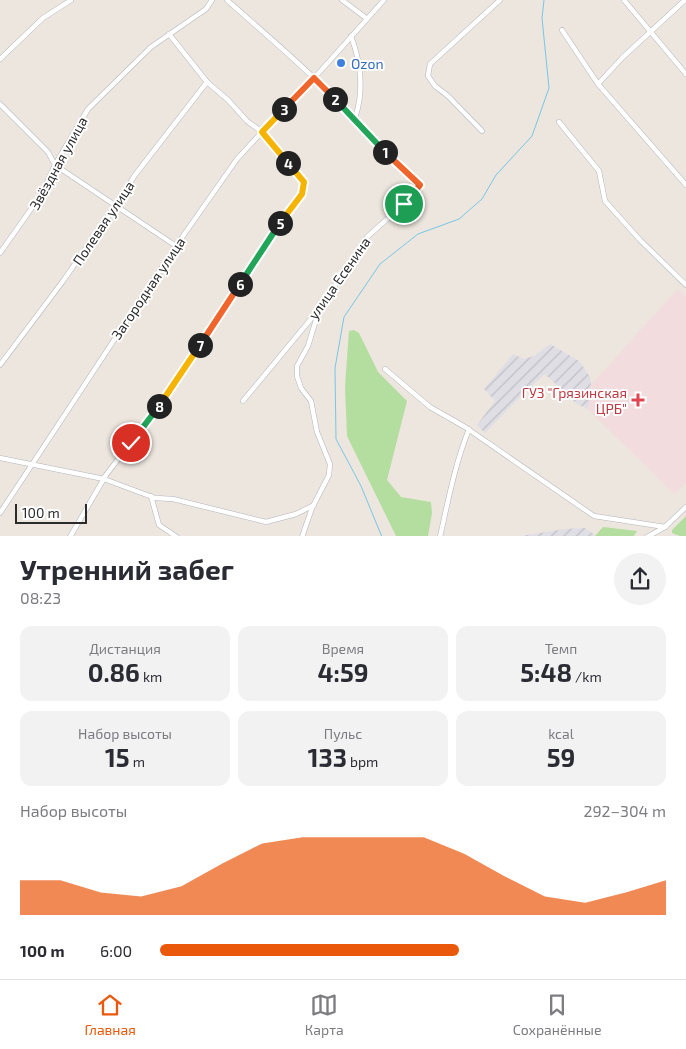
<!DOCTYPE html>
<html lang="ru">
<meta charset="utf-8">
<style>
:root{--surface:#fff;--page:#f2f2f3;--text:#2b2b33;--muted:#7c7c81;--line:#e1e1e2;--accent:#ea580c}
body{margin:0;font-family:"Exo 2",sans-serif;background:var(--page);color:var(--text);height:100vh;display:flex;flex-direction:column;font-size:19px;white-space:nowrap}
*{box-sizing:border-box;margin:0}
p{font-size:16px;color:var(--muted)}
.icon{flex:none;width:28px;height:28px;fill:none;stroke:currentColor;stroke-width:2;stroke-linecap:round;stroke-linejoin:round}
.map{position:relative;height:536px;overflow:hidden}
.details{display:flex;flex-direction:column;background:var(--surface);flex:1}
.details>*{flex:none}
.scale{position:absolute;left:15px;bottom:12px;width:72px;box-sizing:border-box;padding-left:5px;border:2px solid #2b2b2b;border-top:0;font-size:14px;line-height:18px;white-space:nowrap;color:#2b2b2b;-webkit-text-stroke:4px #fff;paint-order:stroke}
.pin{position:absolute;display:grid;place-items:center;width:42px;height:42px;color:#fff;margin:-21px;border:2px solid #fff;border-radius:50%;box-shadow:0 1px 5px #0007}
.km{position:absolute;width:25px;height:25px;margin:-12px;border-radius:50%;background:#222;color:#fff;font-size:14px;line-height:25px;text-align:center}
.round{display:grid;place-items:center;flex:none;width:52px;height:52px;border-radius:26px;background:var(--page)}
.summary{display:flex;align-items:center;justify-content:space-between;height:85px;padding:0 20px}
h1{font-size:28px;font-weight:700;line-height:38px}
.figures{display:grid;grid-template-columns:repeat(3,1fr);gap:8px;height:85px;padding:5px 20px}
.figures div{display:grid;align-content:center;border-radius:12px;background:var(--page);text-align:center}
.figures b{font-size:25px;font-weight:700}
.figures small{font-size:14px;font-weight:400}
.figures p{font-size:14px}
.chart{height:140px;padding:10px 20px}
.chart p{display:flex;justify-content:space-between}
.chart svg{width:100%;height:90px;margin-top:5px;fill:var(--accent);opacity:.7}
ul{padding:0 20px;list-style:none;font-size:16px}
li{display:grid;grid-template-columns:80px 60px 1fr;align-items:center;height:38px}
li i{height:12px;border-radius:6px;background:var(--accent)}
.tabs{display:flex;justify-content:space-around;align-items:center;height:70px;border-top:1px solid var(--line);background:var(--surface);font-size:14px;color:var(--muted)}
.tabs a{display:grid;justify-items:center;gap:2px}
.tabs .current{color:var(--accent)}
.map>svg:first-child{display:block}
.industrial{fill:url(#industrial-furrows)}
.medical{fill:#f2dcdd}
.grass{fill:#b3de9f}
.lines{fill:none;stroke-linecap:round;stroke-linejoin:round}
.stream{stroke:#79c6e5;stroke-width:1}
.minor-casing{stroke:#b2b4bd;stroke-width:5.5}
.minor{stroke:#fff;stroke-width:4.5}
.split-1-casing{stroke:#fff;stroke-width:10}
.split-2-casing{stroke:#fff;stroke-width:10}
.split-3-casing{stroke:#fff;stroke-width:10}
.split-4-casing{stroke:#fff;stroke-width:10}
.split-5-casing{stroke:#fff;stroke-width:10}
.split-6-casing{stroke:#fff;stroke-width:10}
.split-7-casing{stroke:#fff;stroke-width:10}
.split-8-casing{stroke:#fff;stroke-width:10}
.split-9-casing{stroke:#fff;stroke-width:10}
.split-1{stroke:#f0652b;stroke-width:6}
.split-2{stroke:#22a559;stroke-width:6}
.split-3{stroke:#f0652b;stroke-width:6}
.split-4{stroke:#f5b400;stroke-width:6}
.split-5{stroke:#f5b400;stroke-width:6}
.split-6{stroke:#22a559;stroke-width:6}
.split-7{stroke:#f0652b;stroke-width:6}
.split-8{stroke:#f5b400;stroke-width:6}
.split-9{stroke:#22a559;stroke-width:6}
.shop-dot{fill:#3f7fe0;stroke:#fff;stroke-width:2}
.health-dot{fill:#e0444e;stroke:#fff;stroke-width:2}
.labels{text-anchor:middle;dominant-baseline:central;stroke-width:4;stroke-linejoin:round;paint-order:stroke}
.shop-label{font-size:14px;fill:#366cbe;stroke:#fff;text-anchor:start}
.street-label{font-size:14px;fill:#2b2b2b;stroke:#fff}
.health-label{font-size:14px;fill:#be3a42;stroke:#fff;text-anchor:end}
</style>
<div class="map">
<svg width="686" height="537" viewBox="0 0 686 537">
<defs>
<pattern id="industrial-furrows" width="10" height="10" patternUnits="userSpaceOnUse" patternTransform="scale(1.25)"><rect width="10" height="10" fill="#e0dee5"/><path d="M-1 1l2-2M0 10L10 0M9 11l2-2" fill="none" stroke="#c0bfc5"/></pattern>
</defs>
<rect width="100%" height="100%" fill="#ece6de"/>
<!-- industrial -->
<g class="industrial">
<path d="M550,344l29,17 11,16 2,13 -4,19 -11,-5 -32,-30 -17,15 -43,44 -8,-8 18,-24 -11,-12 29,-35 11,5 10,-3z"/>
<path d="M585,528l10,7 -1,1h-73l43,-7z"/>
</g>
<!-- medical -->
<path class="medical" d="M678,289l8,8v186l-12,11 -86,-85 4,-19 -2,-4z"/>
<!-- grass -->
<g class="grass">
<path d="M354,330l5,3 19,39 29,29 -20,79 14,17 30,5 1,11 -4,23h-32l-49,-100 -2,-50 4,-55z"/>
<path d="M686,516v20h-6l-8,-3v-3z"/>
<path d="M603,527l34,4 -3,5h-39z"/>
</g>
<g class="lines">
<!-- stream -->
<path class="stream" d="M382,537l-21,-51 -25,-47 -1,-71 9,-51 36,-53 38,-30 41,-15 23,-20 14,-24 36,-39 17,-48 -7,-70 2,-18"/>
<!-- minor casing -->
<g class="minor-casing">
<g id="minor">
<path d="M227,0c29,26 60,52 88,79 36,35 68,72 104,106l-15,19 -37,33 -47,71 -77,93"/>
<path d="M342,0l24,18"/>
<path d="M624,0l62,74"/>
<path d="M562,30l36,54 88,101"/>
<path d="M351,36c10,27 13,56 4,82"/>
<path d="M0,59l43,-41 28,-18"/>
<path d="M598,84l25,-27 62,-57"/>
<path d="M0,104l48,48 7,13 121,81"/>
<path d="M559,122l40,49 6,30 35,39 46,45"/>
<path d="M482,131l-34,-35 -13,-10 -7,-10 2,-12 70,-64"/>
<path d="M0,253l41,-58 14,-30 33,-56 63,-62 55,-38 6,-9"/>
<path d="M0,365l63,-84 53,-76 19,-30 72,-93"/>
<path d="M385,369l45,38 35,20 129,89 71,11"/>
<path d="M0,458l104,21 51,19 18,1 93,23 30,-8 18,-9"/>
<path d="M151,496l8,29 18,12"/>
<path d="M0,513l176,-267 61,-87 25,-27 46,-47 76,-85"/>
<path d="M70,537l36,-62 50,-65 122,-185 24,-31 2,-12 -42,-50 -15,-11 -19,-21 -21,-18 -38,-48"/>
<path d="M302,537l10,-29 17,-33 1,-11 -13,-32 -6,-31 -10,-13 -4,-12v-10l11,-20 11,-36"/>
<path d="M440,537c8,-36 15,-73 29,-108"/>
<path d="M647,537l18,-10 21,-20"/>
</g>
</g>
<!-- minor -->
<use href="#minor" class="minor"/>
</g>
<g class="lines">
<!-- split-1 casing -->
<g class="split-1-casing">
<path id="split-1" d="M385,152l35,33 -16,19"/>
</g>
<!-- split-2 casing -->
<g class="split-2-casing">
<path id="split-2" d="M335,99l50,53"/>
</g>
<!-- split-3 casing -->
<g class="split-3-casing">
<path id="split-3" d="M284,109l30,-31 21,21"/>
</g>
<!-- split-4 casing -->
<g class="split-4-casing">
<path id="split-4" d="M284,109l-22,23 26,31"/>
</g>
<!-- split-5 casing -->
<g class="split-5-casing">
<path id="split-5" d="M280,223l22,-29 2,-12 -16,-19"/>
</g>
<!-- split-6 casing -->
<g class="split-6-casing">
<path id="split-6" d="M240,284l40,-61"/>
</g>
<!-- split-7 casing -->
<g class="split-7-casing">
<path id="split-7" d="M200,345l40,-61"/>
</g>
<!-- split-8 casing -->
<g class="split-8-casing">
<path id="split-8" d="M159,406l41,-61"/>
</g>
<!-- split-9 casing -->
<g class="split-9-casing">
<path id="split-9" d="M131,443l28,-37"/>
</g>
<!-- split-1 -->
<use href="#split-1" class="split-1"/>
<!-- split-2 -->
<use href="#split-2" class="split-2"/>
<!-- split-3 -->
<use href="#split-3" class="split-3"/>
<!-- split-4 -->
<use href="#split-4" class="split-4"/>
<!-- split-5 -->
<use href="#split-5" class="split-5"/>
<!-- split-6 -->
<use href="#split-6" class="split-6"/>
<!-- split-7 -->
<use href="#split-7" class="split-7"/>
<!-- split-8 -->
<use href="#split-8" class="split-8"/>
<!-- split-9 -->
<use href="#split-9" class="split-9"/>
</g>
<!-- markers -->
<circle class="shop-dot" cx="341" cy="63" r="5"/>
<path class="health-dot" d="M635.5 392.5h5v5h5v5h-5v5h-5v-5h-5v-5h5z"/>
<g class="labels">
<!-- shop labels -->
<g class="shop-label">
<text x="351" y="63">Ozon</text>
</g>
<!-- street labels -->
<g class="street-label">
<text transform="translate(58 163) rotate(-61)">Звёздная улица</text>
<text transform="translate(103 223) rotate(-56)">Полевая улица</text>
<text transform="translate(339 278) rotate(-55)">улица Есенина</text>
<text transform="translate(148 288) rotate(-56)">Загородная улица</text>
</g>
<!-- health labels -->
<g class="health-label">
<text x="627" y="392">ГУЗ "Грязинская<tspan x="627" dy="16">ЦРБ"</tspan></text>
</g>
</g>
</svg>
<div class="scale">100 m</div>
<div class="pin" style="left:404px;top:204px;background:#1e9e55"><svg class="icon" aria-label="arrive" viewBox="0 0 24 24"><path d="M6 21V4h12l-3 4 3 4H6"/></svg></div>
<div class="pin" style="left:131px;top:443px;background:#d93025"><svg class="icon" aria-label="check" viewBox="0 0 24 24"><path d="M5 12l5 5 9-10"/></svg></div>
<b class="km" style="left:385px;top:152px">1</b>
<b class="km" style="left:335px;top:99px">2</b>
<b class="km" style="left:284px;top:109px">3</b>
<b class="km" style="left:288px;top:163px">4</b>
<b class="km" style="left:280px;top:223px">5</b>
<b class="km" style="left:240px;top:284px">6</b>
<b class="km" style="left:200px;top:345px">7</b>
<b class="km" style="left:159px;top:406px">8</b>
</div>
<section class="details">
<div class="summary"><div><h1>Утренний забег</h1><p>08:23</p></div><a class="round"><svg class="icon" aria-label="share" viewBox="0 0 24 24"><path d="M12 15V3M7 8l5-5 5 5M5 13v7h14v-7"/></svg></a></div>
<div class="figures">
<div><p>Дистанция</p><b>0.86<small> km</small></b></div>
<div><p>Время</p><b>4:59</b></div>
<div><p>Темп</p><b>5:48<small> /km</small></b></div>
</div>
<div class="figures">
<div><p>Набор высоты</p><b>15<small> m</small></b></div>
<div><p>Пульс</p><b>133<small> bpm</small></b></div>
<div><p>kcal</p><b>59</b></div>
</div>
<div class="chart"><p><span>Набор высоты</span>292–304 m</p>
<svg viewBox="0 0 160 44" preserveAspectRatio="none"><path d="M0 44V27L10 27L20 33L30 35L40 30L50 19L60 9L70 6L80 6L90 6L100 6L110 14L120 25L130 35L140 38L150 33L160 27V44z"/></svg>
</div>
<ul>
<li><b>100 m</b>6:00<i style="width:59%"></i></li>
</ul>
</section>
<nav class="tabs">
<a class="current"><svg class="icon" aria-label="home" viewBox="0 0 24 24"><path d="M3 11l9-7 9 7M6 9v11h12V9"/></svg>Главная</a>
<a><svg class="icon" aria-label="map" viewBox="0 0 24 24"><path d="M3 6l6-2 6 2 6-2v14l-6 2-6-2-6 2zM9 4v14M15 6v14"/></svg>Карта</a>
<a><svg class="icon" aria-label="saved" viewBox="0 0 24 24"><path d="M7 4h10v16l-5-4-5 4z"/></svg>Сохранённые</a>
</nav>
